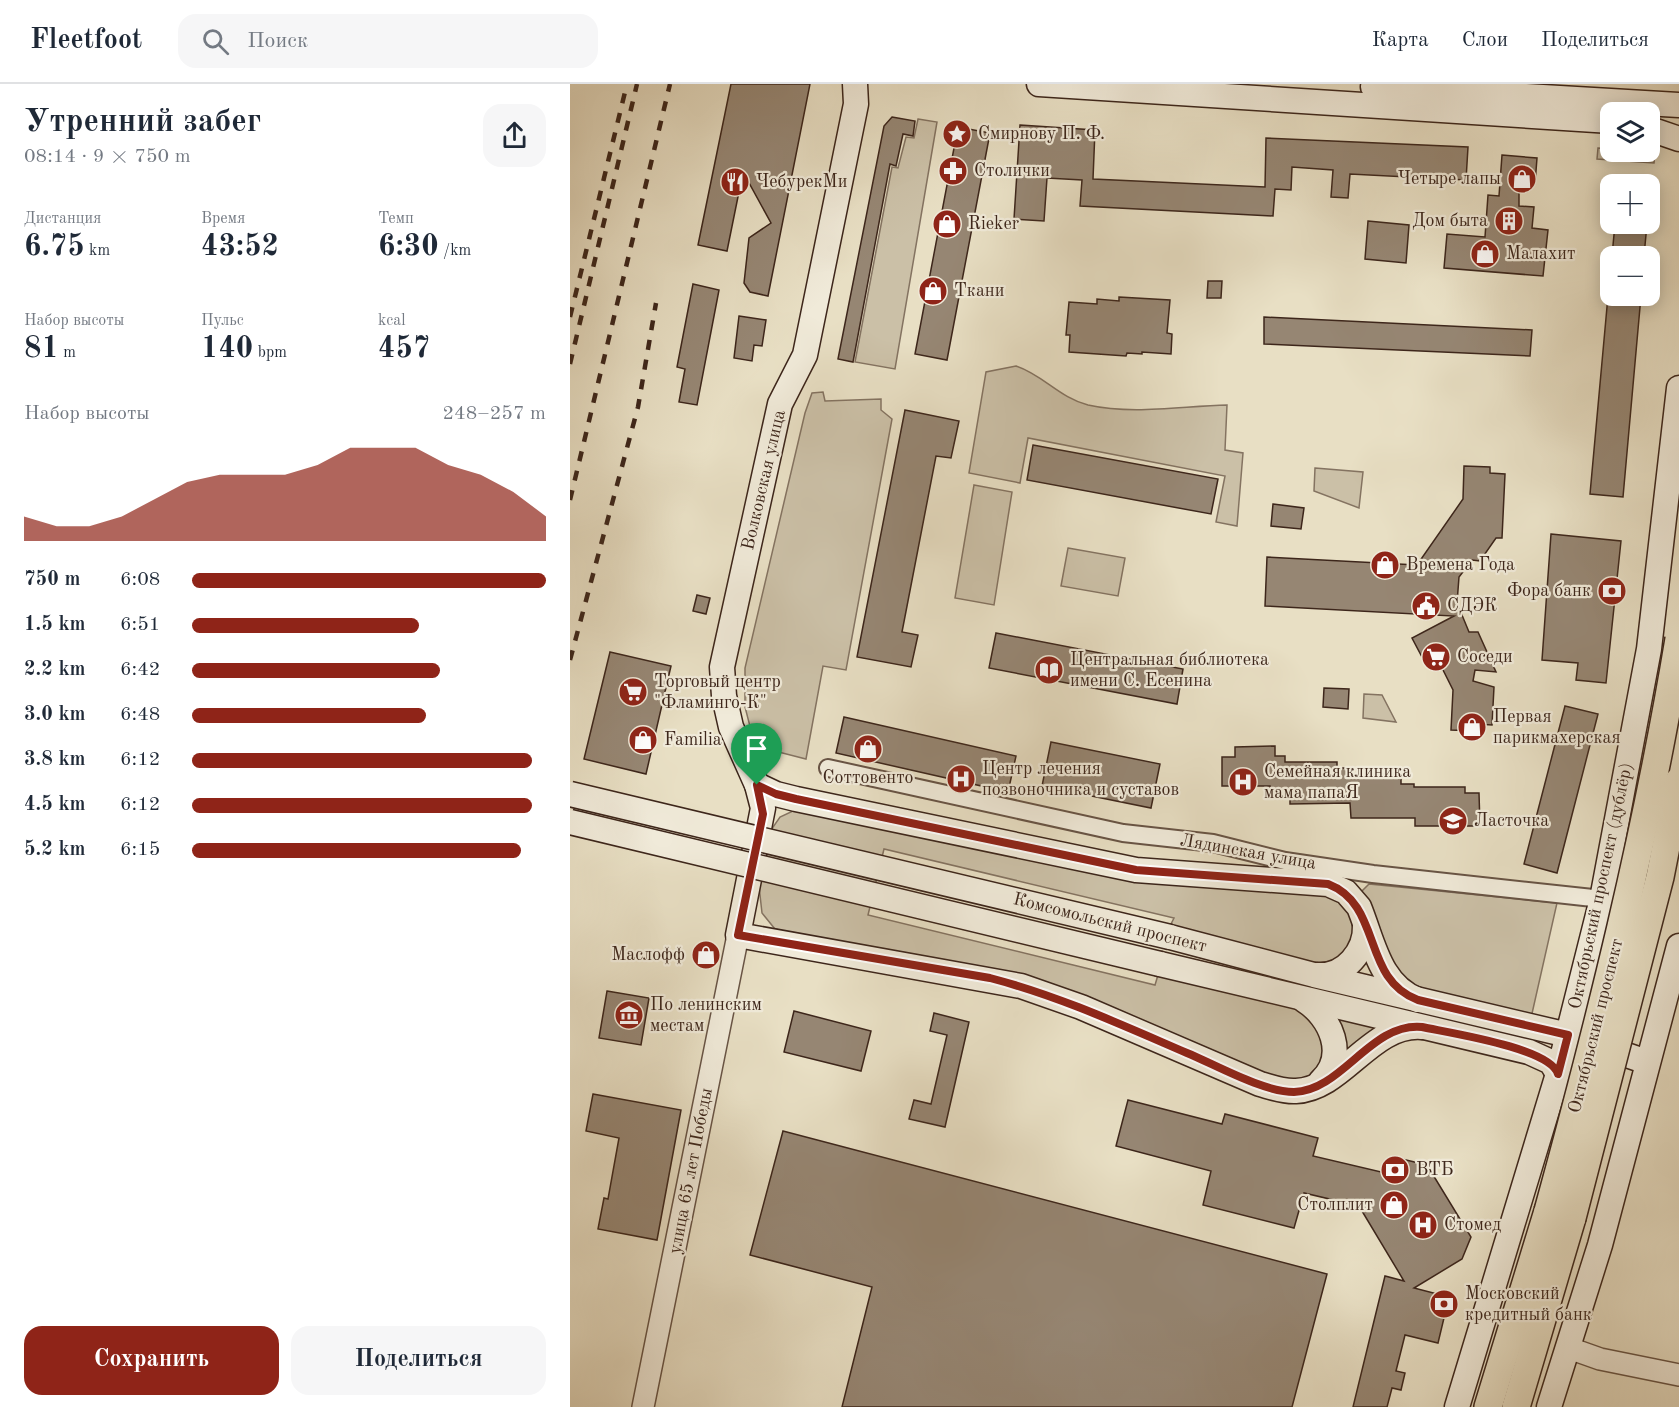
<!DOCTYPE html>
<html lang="ru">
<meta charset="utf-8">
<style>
:root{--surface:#fff;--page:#f6f6f7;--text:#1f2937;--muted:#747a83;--line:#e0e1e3;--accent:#8f2418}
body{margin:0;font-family:"Old Standard TT",serif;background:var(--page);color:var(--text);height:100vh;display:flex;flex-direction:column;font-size:22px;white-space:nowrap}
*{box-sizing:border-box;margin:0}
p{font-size:20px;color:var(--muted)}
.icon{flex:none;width:33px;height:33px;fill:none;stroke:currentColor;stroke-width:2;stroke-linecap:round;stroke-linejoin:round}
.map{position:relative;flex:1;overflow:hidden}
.details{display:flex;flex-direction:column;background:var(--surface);width:570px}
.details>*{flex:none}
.tools{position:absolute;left:1030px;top:18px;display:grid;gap:12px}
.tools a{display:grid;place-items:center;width:60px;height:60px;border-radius:12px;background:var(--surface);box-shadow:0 3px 15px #0003;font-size:30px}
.pin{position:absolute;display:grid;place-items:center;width:51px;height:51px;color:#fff;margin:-62px -26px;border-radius:50% 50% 50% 0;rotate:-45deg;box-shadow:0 0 6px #0007}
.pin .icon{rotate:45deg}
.round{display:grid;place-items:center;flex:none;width:63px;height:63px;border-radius:18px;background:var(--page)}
.summary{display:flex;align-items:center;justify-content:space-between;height:102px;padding:0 24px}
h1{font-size:33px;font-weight:600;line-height:45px}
.figures{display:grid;grid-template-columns:repeat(3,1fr);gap:9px;height:102px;padding:6px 24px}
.figures div{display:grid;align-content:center}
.figures b{font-size:30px;font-weight:600}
.figures small{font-size:16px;font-weight:400}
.figures p{font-size:16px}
.chart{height:168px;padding:12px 24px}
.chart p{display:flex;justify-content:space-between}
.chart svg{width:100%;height:108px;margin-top:6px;fill:var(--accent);opacity:.7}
.action{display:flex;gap:12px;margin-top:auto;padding:12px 24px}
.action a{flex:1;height:69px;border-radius:18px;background:var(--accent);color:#fff;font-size:24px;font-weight:600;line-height:69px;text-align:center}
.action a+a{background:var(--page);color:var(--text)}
ul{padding:0 24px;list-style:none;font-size:20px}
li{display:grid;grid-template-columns:96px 72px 1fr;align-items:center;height:45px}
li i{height:15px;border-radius:8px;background:var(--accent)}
header{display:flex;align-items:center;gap:36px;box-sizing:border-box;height:84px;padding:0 30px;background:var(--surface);border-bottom:2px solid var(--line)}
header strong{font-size:28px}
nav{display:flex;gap:33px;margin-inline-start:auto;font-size:21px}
.search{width:420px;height:54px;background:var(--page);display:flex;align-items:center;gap:15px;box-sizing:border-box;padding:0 21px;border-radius:18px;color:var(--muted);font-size:22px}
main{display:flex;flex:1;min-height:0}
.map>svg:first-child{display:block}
.green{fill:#cbc0a7;stroke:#847361;stroke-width:1.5}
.building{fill:#968673;stroke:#3d261b;stroke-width:1.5}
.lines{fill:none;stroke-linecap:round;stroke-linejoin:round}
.minor-casing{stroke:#685445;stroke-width:20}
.tertiary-casing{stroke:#685445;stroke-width:24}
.secondary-casing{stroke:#3d261b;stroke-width:27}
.primary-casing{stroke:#3d261b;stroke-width:30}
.minor{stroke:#f0ead9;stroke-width:16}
.tertiary{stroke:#f0ead9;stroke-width:21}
.secondary{stroke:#f0ead9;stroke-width:24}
.primary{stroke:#e8dfc4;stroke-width:27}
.rail{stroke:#3d261b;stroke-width:4.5;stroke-dasharray:10 10;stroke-linecap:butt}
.secondary-bridge-casing{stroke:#3d261b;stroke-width:27;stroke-linecap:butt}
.primary-bridge-casing{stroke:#3d261b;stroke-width:30;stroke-linecap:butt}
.secondary-bridge{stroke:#f0ead9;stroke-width:24}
.primary-bridge{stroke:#e8dfc4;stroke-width:27}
.route-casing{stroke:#fff;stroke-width:12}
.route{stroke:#8f2418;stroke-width:8}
.labels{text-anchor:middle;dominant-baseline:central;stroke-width:4.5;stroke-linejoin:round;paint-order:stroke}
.poi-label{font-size:18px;fill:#3d261b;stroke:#f0ead9;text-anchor:start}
.street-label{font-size:18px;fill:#3d261b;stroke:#f0ead9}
</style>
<header>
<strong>Fleetfoot</strong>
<div class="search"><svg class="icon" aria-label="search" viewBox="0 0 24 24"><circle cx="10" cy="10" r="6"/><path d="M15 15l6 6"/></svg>Поиск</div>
<nav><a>Карта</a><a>Слои</a><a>Поделиться</a></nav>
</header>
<main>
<section class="details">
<div class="summary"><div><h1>Утренний забег</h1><p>08:14 · 9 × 750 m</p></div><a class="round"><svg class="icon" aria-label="share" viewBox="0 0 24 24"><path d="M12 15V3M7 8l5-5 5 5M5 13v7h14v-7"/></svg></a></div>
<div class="figures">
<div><p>Дистанция</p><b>6.75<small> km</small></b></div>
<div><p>Время</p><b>43:52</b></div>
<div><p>Темп</p><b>6:30<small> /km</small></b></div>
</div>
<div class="figures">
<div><p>Набор высоты</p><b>81<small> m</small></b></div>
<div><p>Пульс</p><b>140<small> bpm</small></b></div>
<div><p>kcal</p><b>457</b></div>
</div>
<div class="chart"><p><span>Набор высоты</span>248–257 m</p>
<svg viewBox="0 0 160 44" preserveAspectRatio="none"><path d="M0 44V34L10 38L20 38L30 34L40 27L50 20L60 17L70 17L80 17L90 13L100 6L110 6L120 6L130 13L140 17L150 24L160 34V44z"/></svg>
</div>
<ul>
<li><b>750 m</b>6:08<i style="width:100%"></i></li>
<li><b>1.5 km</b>6:51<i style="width:64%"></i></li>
<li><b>2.2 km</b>6:42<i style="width:70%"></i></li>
<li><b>3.0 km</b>6:48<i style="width:66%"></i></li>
<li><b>3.8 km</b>6:12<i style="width:96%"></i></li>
<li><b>4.5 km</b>6:12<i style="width:96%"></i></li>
<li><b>5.2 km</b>6:15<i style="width:93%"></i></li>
</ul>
<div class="action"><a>Сохранить</a><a>Поделиться</a></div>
</section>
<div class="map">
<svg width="1109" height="1323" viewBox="0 0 1109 1323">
<rect width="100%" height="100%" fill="#e8dfc4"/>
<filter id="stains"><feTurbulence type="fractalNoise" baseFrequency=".00333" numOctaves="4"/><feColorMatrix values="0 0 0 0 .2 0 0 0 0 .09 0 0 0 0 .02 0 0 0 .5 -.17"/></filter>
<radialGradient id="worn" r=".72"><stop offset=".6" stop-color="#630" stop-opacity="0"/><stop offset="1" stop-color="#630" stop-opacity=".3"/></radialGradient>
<!-- green -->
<g class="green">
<path d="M348,35l19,3 -42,247 -40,-7 37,-195 6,1 8,-31 8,1z"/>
<path d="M1028,64l13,1v3h44l-1,11 -57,-4z"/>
<path d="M446,282c27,9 44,32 72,39 45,10 94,1 139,0l-2,45 18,3 -6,73 -21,-4 9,-46 -197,-38 -8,45 -51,-10 17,-101z"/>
<path d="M253,308l2,9 56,-2v11l11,9 -46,251 -23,-4 -17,93 -51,-13 -10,-39v-39l60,-255 7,-20z"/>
<path d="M745,384l48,4 -4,36 -45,-17z"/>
<path d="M404,401l38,7 -18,113 -39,-7z"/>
<path d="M498,464l57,10 -7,38 -57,-10z"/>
<path d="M794,610l18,1 14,27 -33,-4z"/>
<path d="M225,726l520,80 32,15 9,26 -13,25 -19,9 -155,-37 5,-10 -290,-69 -16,66 287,70 3,-10 107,23 45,15 18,44 -21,22h-30l-192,-80 -310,-70 -13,-16 -3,-27 12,-56 9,-13z"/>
<path d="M799,800l188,19 -26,115 -104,-25 -26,-13 -41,-87z"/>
<path d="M764,931l46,11 -35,32z"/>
</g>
<!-- building -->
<g class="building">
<path d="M161,0h79l-42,212 -18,-4 -6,-9 5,-45 22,-15 -28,-51 -16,79 -29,-6z"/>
<path d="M322,33l23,4 -2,15 -10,-2 -7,32 -6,-2 -37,198 -15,-3 46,-233z"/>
<path d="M450,41l75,5 -2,49 172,8 1,-49 202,9 -2,33 -116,-6 -2,24 -17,-1 2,-27 -41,-3 -1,23 -16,-1 -2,27 -193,-10 2,-26 -35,-2 -3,43 -30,-2z"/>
<path d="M388,43l32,6 -43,227 -32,-6z"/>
<path d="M932,71l35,3 -2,26h-16v22l15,1 -2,21 16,2 -5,46 -99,-8 3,-34 38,3 3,-42 11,1z"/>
<path d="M798,137l41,4 -3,38 -41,-4z"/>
<path d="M1045,140h32l-3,32h-32z"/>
<path d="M638,197h14l-1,17h-14z"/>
<path d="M123,200l26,6 -22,115 -18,-3 6,-33 -8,-2z"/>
<path d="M1038,212h33l-18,201 -33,-3z"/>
<path d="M549,213l51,3 -3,33 5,1 -1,20 -29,-2v2l-15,-1 -1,3 -57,-4 1,-17h-4l3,-33 28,2v-5l22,2z"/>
<path d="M169,232l27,4 -4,26 -8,-1 -2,16 -18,-3z"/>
<path d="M694,233l268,13 -2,26 -266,-12z"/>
<path d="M335,326l54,11 -8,37 -15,-2 -34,176 16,3 -7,32 -54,-10z"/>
<path d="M463,361l185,34 -7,35 -184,-34z"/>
<path d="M894,382l26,1v6l15,1 -3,64h-6l-16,23 -8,-1 -13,17 -2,26 12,29h9l18,40 -21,-2 -2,11 21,6 -2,38 -15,-1 -1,7 -25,-1 2,-40 -14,-28 -4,2 -6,-11 -7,4 -10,-19 42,-22 -189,-10 2,-49 150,8 46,-66z"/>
<path d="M703,420l31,4 -3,21 -30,-3z"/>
<path d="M981,450l70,7 -15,142 -30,-3 2,-17 -36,-3z"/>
<path d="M127,511l13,3 -4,16 -13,-3z"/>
<path d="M426,549l187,36 -6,35 -188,-36z"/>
<path d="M40,568l61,14 -25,108 -62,-15z"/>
<path d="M754,604l25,1 -1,20 -25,-2z"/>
<path d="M995,622l33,8 -41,159 -33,-9z"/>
<path d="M274,633l172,39 -8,36 -172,-39z"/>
<path d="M481,658l109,22 -9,44 -109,-22z"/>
<path d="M705,662v10h10v6h52v6h12v7l52,-1v10h13v3h51v6h14l1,33h-65v-8h-64l-1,-15 -60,1v-10h-20v-8h-48v-29h13v-10z"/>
<path d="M37,907l42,7 -8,47 -42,-7z"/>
<path d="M224,927l77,20 -10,40 -77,-19z"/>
<path d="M364,929l35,9 -24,105 -36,-8 5,-19 17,4 16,-69 -17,-4z"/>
<path d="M23,1010l88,16 -24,130 -59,-11 6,-31 4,1 11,-61 -33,-7z"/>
<path d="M558,1016l94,24 3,-10 93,24 -5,18 68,16 21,-13 25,6 44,72 -9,22 -48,29 35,9 -11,46 -33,-8 -9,36 9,2 -4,17 -9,-2 -5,19h-34l32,-131 19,5 -45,-75 -55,-13 -10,35 -91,-23 8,-34 -95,-25z"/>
<path d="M213,1047l544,143 -35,133h-450l30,-120 -122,-32z"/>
</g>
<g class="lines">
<!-- minor casing -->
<g class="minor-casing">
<path id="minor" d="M258,684l295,65 90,10 72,18 88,13 229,25"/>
</g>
<!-- tertiary casing -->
<g class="tertiary-casing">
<g id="tertiary">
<path d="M999,1264l31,11 79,16"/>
<path d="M73,1323l95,-472"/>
</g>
</g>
<!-- secondary casing -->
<g class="secondary-casing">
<g id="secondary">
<path d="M285,0l1,20 -51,251 -25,49 -58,263 2,29 7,31 26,58 6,23 -25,127 283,51 60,21 179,77c11,3 24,8 36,7 47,-2 75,-68 126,-64"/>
<path d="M469,0l572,37"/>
<path d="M803,3l306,18"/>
<path d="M1080,45l29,10"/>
<path d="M187,701l19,9 20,5 340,71 192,14 18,8 13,15c14,34 20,78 59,93"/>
<path d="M600,853l144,38 254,60 79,27"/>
<path d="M590,880l369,88 22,10 7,12"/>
<path d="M747,891c28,2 49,-24 48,-50"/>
<path d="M734,916c27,17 44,56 17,81"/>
<path d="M887,1323l101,-333 44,-175 47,-250 30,-261"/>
<path d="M979,1323l51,-162 79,-299"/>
</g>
</g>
<!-- primary casing -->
<g class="primary-casing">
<g id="primary">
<path d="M918,1323l60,-196"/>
<path d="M946,1323l56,-189"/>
</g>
</g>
<!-- minor -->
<use href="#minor" class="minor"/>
<!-- tertiary -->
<use href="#tertiary" class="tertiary"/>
<!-- secondary -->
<use href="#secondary" class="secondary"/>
<!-- primary -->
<use href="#primary" class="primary"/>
<!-- rail -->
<g class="rail">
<path d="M0,233l57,-233"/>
<path d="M0,280l67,-280"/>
<path d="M0,416l100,-416"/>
<path d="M0,576l68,-253 18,-104"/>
</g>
<!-- secondary-bridge casing -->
<g class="secondary-bridge-casing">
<g id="secondary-bridge">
<path d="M0,710l600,143"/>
<path d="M0,738l590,142"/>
</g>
</g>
<!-- primary-bridge casing -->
<g class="primary-bridge-casing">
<g id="primary-bridge">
<path d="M978,1127c52,-189 99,-379 131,-572"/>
<path d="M1002,1134l88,-341 19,-96"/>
</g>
</g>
<!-- secondary-bridge -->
<use href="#secondary-bridge" class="secondary-bridge"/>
<!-- primary-bridge -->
<use href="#primary-bridge" class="primary-bridge"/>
</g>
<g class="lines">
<!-- route casing -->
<g class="route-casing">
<path id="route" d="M187,701l19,9 20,5 340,71 192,14c55,21 33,95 90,116l150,35 -10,39c-8,-26 -108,-41 -136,-47 -51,-5 -80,64 -128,65 -31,0 -78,-27 -107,-39 -65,-28 -128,-57 -197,-75l-252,-43 25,-121z"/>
</g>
<!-- route -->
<use href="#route" class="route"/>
</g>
<!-- icons -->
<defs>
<g id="sight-disc" transform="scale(1.5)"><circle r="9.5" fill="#8f2418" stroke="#f0ead9"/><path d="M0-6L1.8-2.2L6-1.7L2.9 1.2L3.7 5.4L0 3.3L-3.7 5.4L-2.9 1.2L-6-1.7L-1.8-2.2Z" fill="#fff"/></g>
<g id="pharmacy-disc" transform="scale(1.5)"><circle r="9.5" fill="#8f2418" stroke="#f0ead9"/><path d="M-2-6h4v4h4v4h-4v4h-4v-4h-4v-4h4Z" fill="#fff"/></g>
<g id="shop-disc" transform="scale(1.5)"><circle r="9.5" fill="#8f2418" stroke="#f0ead9"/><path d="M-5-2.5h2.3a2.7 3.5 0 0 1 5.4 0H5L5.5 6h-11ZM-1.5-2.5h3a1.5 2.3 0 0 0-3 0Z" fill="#fff"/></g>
<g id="restaurant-disc" transform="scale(1.5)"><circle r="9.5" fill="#8f2418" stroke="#f0ead9"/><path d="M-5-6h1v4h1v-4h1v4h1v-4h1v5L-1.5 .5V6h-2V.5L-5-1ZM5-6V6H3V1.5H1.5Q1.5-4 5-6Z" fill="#fff"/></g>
<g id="building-disc" transform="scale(1.5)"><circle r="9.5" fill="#8f2418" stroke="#f0ead9"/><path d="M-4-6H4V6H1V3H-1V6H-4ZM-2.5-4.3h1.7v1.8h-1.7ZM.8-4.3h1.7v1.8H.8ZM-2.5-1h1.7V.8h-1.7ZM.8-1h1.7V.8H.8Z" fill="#fff"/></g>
<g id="bank-disc" transform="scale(1.5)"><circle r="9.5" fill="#8f2418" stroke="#f0ead9"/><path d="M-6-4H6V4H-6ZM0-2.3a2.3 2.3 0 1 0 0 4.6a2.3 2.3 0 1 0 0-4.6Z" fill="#fff"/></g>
<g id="civic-disc" transform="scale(1.5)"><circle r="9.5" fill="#8f2418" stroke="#f0ead9"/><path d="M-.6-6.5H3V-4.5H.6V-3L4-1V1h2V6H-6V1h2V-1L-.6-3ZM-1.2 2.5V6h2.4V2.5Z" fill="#fff"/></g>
<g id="supermarket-disc" transform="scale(1.5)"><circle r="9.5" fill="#8f2418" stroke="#f0ead9"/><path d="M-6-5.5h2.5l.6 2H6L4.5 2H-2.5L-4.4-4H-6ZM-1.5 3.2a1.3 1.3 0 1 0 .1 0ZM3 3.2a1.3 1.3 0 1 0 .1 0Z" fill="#fff"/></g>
<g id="library-disc" transform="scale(1.5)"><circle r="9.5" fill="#8f2418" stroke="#f0ead9"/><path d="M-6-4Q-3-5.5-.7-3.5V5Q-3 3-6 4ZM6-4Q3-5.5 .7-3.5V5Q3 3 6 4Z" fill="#fff"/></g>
<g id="hospital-disc" transform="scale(1.5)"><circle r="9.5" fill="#8f2418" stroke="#f0ead9"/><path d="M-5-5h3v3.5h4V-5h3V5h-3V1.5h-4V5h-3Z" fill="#fff"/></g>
<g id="school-disc" transform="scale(1.5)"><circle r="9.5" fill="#8f2418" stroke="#f0ead9"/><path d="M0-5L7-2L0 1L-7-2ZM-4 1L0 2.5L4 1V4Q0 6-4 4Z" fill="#fff"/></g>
<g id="museum-disc" transform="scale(1.5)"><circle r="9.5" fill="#8f2418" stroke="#f0ead9"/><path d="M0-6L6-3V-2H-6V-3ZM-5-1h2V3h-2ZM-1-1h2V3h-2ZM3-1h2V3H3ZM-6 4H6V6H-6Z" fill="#fff"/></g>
</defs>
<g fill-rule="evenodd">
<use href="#sight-disc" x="387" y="50"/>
<use href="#pharmacy-disc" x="383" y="87"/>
<use href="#shop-disc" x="952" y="95"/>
<use href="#restaurant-disc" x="165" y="98"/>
<use href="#building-disc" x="939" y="137"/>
<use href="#shop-disc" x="377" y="140"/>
<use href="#shop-disc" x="915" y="170"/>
<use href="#shop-disc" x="363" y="207"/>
<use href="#shop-disc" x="815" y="481"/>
<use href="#bank-disc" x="1042" y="507"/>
<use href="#civic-disc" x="856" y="522"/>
<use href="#supermarket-disc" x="866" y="573"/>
<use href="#library-disc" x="479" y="586"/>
<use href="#supermarket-disc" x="63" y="608"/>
<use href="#shop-disc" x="902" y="643"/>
<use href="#shop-disc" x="73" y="656"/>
<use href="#shop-disc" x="298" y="665"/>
<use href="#hospital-disc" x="391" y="695"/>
<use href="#hospital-disc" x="673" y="698"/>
<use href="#school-disc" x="883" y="737"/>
<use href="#shop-disc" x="136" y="871"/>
<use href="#museum-disc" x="59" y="931"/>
<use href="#bank-disc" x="825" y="1086"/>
<use href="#shop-disc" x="824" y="1121"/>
<use href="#hospital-disc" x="853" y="1141"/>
<use href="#bank-disc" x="874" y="1220"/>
</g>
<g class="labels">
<!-- poi labels -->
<g class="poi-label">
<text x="408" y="50">Смирнову П. Ф.</text>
<text x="404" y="87">Столички</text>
<text x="931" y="95" text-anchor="end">Четыре лапы</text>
<text x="186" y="98">ЧебурекМи</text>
<text x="918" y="137" text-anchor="end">Дом быта</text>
<text x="398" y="140">Rieker</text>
<text x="936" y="170">Малахит</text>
<text x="384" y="207">Ткани</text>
<text x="836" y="481">Времена Года</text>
<text x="1021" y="507" text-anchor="end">Фора банк</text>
<text x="877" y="522">СДЭК</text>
<text x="887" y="573">Соседи</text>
<text x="500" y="576">Центральная библиотека<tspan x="500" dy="21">имени С. Есенина</tspan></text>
<text x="84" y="598">Торговый центр<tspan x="84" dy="21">"Фламинго-К"</tspan></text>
<text x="923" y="633">Первая<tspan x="923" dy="21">парикмахерская</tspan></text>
<text x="94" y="656">Familia</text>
<text x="412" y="685">Центр лечения<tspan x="412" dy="21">позвоночника и суставов</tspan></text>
<text x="694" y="688">Семейная клиника<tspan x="694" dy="21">мама папаЯ</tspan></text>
<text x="298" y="694" text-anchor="middle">Соттовенто</text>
<text x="904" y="737">Ласточка</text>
<text x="115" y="871" text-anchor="end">Маслофф</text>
<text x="80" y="921">По ленинским<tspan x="80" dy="21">местам</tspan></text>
<text x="846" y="1086">ВТБ</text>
<text x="803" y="1121" text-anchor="end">Столплит</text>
<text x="874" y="1141">Стомед</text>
<text x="895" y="1210">Московский<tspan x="895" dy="21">кредитный банк</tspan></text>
</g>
<!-- street labels -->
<g class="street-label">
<text transform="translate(194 396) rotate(-77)">Волковская улица</text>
<text transform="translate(678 768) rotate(10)">Лядинская улица</text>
<text transform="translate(1031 802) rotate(-78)">Октябрьский проспект (дублёр)</text>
<text transform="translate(540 839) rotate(14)">Комсомольский проспект</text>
<text transform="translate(1026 942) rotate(-76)">Октябрьский проспект</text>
<text transform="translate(121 1087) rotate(-79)">улица 65 лет Победы</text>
</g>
</g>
<rect width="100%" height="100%" filter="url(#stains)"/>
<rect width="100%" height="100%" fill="url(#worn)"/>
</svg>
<div class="tools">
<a><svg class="icon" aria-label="layers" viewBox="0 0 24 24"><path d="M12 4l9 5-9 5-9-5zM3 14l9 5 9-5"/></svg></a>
<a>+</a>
<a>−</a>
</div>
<div class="pin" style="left:187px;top:701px;background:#1e9e55"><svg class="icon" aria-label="arrive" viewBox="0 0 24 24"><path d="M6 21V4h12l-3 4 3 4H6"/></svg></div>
</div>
</main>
